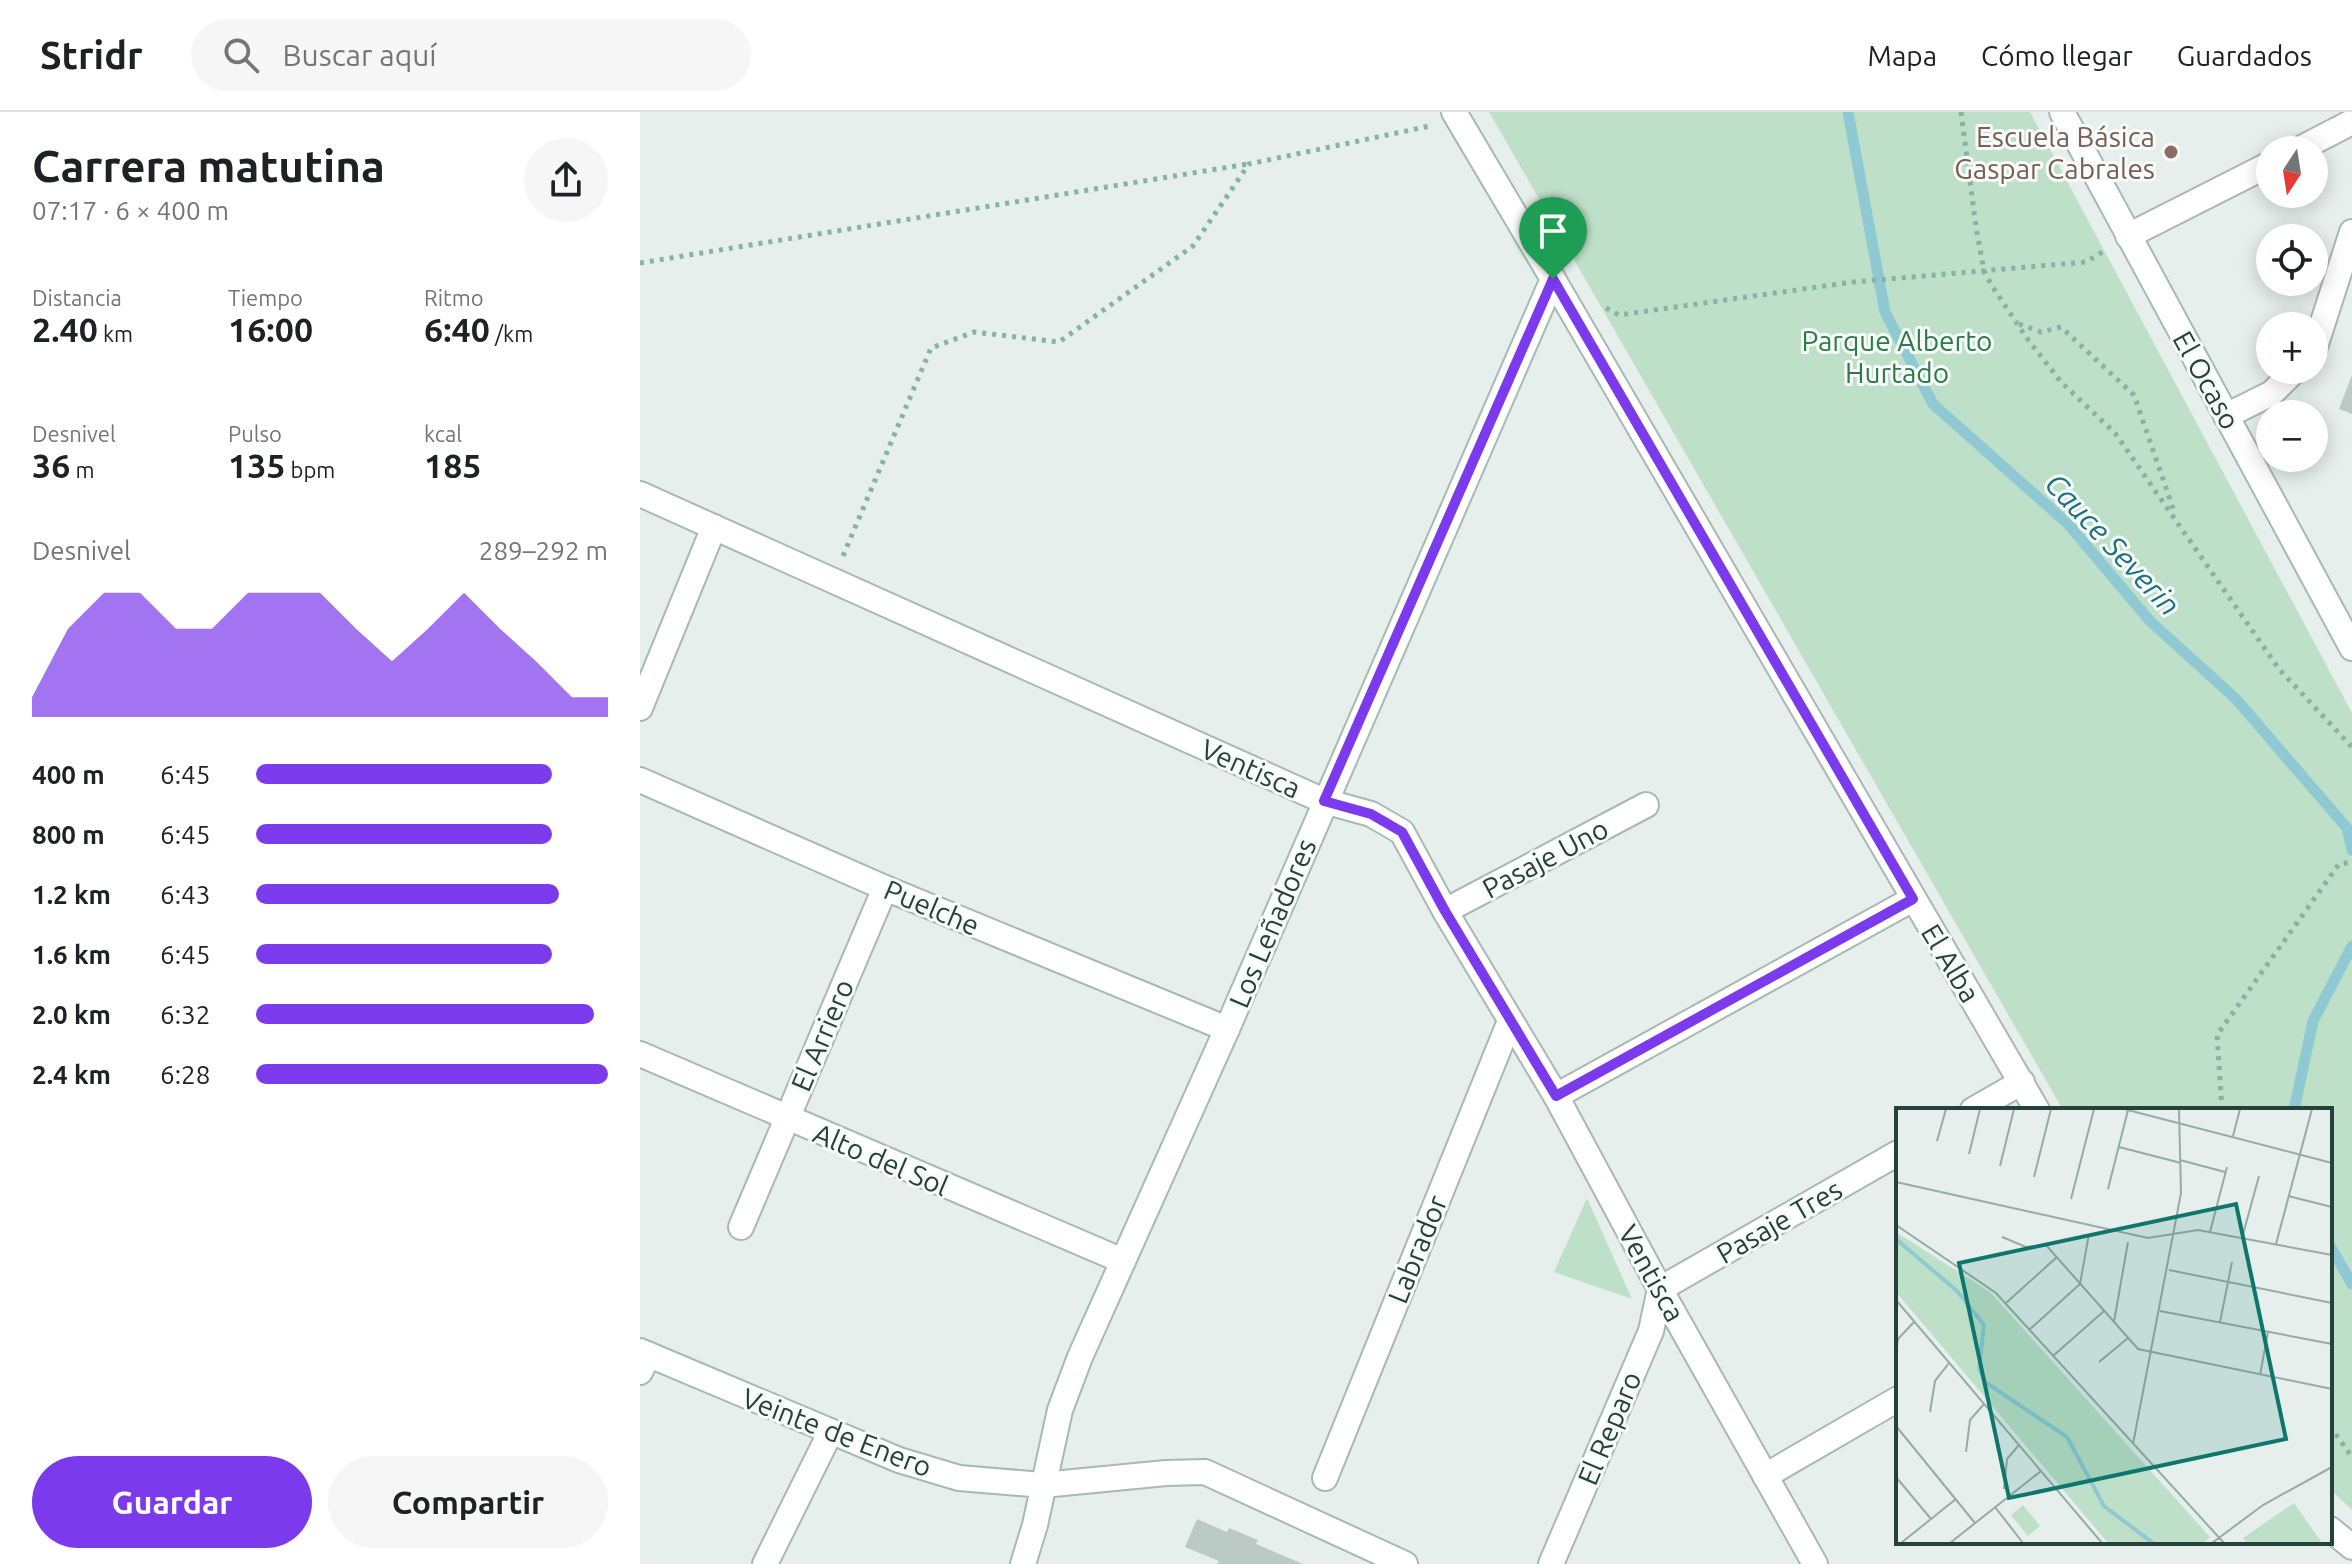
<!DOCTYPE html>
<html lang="es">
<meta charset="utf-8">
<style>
:root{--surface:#fff;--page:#f6f6f6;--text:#202124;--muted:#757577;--line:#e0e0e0;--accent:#7c3aed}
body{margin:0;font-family:Ubuntu,sans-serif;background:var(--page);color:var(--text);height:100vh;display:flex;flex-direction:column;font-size:30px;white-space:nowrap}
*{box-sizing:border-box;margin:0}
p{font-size:26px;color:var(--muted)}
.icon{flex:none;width:44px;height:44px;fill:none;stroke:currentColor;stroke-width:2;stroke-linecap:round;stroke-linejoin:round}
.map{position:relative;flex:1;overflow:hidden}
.drawer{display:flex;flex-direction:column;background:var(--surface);width:640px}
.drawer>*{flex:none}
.needle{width:52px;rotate:192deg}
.fabs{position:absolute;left:1616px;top:24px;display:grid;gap:16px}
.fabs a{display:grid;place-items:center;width:72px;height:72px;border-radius:50%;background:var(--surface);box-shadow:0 4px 20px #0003;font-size:40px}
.pin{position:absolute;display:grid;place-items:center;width:68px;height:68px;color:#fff;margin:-82px -34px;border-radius:50% 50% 50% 0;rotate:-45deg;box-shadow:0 0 8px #0007}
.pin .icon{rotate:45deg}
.round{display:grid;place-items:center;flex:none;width:84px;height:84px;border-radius:42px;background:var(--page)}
.overview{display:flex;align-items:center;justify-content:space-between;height:136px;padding:0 32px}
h1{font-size:44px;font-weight:700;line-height:60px}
.metrics{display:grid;grid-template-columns:repeat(3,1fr);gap:12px;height:136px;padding:8px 32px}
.metrics div{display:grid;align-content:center}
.metrics b{font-size:34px;font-weight:700}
.metrics small{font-size:22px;font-weight:400}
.metrics p{font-size:22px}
.chart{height:224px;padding:16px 32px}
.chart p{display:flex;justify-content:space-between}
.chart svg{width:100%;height:144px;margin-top:8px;fill:var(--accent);opacity:.7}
.button{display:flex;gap:16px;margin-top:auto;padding:16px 32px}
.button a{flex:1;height:92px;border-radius:48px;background:var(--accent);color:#fff;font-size:32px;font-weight:700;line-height:92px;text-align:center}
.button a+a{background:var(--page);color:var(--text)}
ul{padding:0 32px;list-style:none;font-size:26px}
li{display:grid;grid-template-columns:128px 96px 1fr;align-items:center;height:60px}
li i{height:20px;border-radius:10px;background:var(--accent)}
header{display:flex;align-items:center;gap:48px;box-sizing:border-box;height:112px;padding:0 40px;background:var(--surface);border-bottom:2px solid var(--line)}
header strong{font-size:38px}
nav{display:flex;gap:44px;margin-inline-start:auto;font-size:28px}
.search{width:560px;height:72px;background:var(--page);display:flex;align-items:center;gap:20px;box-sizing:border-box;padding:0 28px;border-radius:44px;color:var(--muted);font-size:30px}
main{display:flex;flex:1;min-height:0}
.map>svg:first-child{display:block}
.green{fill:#bfe0c8}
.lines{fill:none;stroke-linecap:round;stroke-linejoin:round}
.stream{stroke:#8ec9d4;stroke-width:11}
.building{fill:#bbcac4}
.street-casing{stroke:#a8b8b2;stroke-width:28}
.secondary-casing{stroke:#a4bbb3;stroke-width:28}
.path{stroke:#86b3a5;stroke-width:5;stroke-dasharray:4 6;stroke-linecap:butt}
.street{stroke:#fff;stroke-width:24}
.secondary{stroke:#fff;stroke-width:24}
.route-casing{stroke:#fff;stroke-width:16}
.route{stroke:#7c3aed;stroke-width:10}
.education-dot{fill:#8d6e63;stroke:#f7fbf9;stroke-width:3}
.labels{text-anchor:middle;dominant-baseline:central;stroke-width:6;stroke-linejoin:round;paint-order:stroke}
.education-label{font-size:28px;fill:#785e54;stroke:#f7fbf9;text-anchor:end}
.park-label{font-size:28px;fill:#2d7a4b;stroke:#f7fbf9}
.street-label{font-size:28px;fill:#24423a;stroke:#f7fbf9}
.water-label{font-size:30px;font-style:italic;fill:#1c6f80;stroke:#f7fbf9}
.inset-river{fill:none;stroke:#8ec9d4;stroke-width:4}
.inset-road{fill:none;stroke:#98aaa4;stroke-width:2}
.view{fill:#0f766e;fill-opacity:0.15;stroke:#0f766e;stroke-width:4}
.inset-edge{fill:none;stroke:#24423a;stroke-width:4}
</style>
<header>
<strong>Stridr</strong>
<div class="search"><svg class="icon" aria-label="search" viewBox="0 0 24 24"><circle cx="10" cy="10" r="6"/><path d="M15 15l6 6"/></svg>Buscar aquí</div>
<nav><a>Mapa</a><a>Cómo llegar</a><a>Guardados</a></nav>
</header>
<main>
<section class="drawer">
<div class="overview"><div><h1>Carrera matutina</h1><p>07:17 · 6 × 400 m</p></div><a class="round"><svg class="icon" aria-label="share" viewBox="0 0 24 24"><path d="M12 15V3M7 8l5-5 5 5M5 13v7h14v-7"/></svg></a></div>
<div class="metrics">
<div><p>Distancia</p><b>2.40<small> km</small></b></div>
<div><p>Tiempo</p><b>16:00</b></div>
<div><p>Ritmo</p><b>6:40<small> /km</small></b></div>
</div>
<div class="metrics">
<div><p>Desnivel</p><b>36<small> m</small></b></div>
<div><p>Pulso</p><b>135<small> bpm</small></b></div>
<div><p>kcal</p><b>185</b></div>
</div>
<div class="chart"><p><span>Desnivel</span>289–292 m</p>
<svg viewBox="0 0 160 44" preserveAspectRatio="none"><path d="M0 44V38L10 17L20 6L30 6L40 17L50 17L60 6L70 6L80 6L90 17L100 27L110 17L120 6L130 17L140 27L150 38L160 38V44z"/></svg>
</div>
<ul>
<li><b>400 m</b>6:45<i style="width:84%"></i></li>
<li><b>800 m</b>6:45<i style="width:84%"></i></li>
<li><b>1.2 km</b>6:43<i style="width:86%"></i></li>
<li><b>1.6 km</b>6:45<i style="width:84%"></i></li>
<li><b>2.0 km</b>6:32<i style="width:96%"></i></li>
<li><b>2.4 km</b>6:28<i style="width:100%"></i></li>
</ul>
<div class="button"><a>Guardar</a><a>Compartir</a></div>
</section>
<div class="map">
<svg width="1712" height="1452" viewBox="0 0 1712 1452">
<rect width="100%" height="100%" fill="#e6efeb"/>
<!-- green -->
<g class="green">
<path d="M849,0h541l322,601v797l-22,-21v-379h-267z"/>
<path d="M947,1086l45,101 -78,-27z"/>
</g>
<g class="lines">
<!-- stream -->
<g class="stream">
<path d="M1208,0l37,200 48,92 135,120 82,97 86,78 111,129 5,22"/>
<path d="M1654,998l19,-89 39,-75"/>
<path d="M1690,1134l22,38"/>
</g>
</g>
<!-- building -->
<g class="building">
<path d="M1712,263v39l-13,-5z"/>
<path d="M557,1407l30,13 2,-4 29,12 -2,4 47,20h-86l2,-3 -34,-14z"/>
</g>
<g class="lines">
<!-- street casing -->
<g class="street-casing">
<g id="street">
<path d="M1658,38l54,-28"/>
<path d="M1488,124l142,-72"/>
<path d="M913,167l484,831"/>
<path d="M1674,238l38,-118"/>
<path d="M1586,304l46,-23 23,-23"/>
<path d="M0,382l684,307 47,13 31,18 43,79 111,185 104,193 155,275"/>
<path d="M0,596l74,-181"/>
<path d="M0,668l245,108 342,141"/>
<path d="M805,799l201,-106"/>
<path d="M0,942l483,207"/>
<path d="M916,984l357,-197"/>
<path d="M1333,998l49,-28"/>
<path d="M101,1115l144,-339"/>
<path d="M0,1260l9,-17"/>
<path d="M1125,1364l133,-77"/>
<path d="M685,1366l185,-457"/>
<path d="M403,1373l123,-12 39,-1 200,92"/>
<path d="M1690,1417l22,18"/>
<path d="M125,1452l65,-131"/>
<path d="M911,1452l100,-233 9,-42 238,-136"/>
</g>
</g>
<!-- secondary casing -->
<g class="secondary-casing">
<g id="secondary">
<path d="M1422,0l290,536"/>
<path d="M0,1239l259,109 60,18 84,7"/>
<path d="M383,1452l12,-39 25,-115 20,-53 147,-328 326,-750 -99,-167"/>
</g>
</g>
<!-- path -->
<g class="path">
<path d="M1321,0l15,115 8,44 8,15 34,51 35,45 54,51 164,236 73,78"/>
<path d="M0,151l608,-99"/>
<path d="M966,196l13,7 234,-33 233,-20 18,-11"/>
<path d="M1379,212l22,8 20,-5 73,68 41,119"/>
<path d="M203,444l88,-208 43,-16 85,10 134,-96 56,-82 181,-38"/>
<path d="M1582,998l-5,-75 122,-171 13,-2"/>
<path d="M1690,1314l22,31"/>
</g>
<!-- street -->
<use href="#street" class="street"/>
<!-- secondary -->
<use href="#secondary" class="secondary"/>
</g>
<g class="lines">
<!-- route casing -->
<g class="route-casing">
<path id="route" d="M913,167l360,620 -357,197 -111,-185 -43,-79 -31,-18 -47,-13z"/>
</g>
<!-- route -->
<use href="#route" class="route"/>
</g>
<!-- markers -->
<circle class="education-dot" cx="1531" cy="40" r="8"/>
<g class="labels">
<!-- education labels -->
<g class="education-label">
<text x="1515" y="24">Escuela Básica<tspan x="1515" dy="32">Gaspar Cabrales</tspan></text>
</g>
<!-- park labels -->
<g class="park-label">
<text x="1257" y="228">Parque Alberto<tspan x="1257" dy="32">Hurtado</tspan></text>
</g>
<!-- street labels -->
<g class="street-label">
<text transform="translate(1567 268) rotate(61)">El Ocaso</text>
<text transform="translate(611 656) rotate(24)">Ventisca</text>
<text transform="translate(905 746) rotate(-28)">Pasaje Uno</text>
<text transform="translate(292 795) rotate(23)">Puelche</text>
<text transform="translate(632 811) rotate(-67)">Los Leñadores</text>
<text transform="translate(1311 851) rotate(59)">El Alba</text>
<text transform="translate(182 923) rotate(-67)">El Arriero</text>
<text transform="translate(241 1047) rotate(23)">Alto del Sol</text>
<text transform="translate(1139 1109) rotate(-30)">Pasaje Tres</text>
<text transform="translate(777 1137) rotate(-68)">Labrador</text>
<text transform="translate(1012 1161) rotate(61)">Ventisca</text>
<text transform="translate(969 1316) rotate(-67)">El Reparo</text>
<text transform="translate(197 1320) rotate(21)">Veinte de Enero</text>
</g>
<!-- water labels -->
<g class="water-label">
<text transform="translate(1473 432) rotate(47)">Cauce Severin</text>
</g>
</g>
<!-- overview -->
<g transform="translate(1256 996)">
<rect width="436" height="436" fill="#e6efeb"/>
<path d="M0,124l94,60 220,245 -6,6h-96l-212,-251zM398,395l28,40h-75l-4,-5zM127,397l17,21 -12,10 -17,-21z" fill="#bfe0c8"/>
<path class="inset-river" d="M0,131l61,52 27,34 -5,44 6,13 82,55 37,69 49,37"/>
<path class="inset-road" d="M228,1l208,54M337,28l7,-27M41,33l9,-32M223,39l62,16M73,46l11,-45M284,52l45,12M104,58l14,-57M138,69l17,-68M0,74l252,56 50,-8 134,25M212,81l20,-79M392,88l44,11M175,91l23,-90M0,117l100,68 228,250M314,124l17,-65M106,129l24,10 20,-2 92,104 194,40M346,130l17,-62M380,136l36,-135M273,162l163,33M0,192l206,243M110,195l51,-46M264,203l172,33M218,214l14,-80M324,214l12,-60M133,222l51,-46 9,-50M0,246l2,-15 16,-17M157,248l51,-45M203,254l29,-24M364,267l8,-43M34,304l5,-31 14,-18M0,318l79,97M237,336l48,-251 -2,-84M70,344l4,-32 14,-16M0,369l35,42M108,381l3,-30 12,-14M99,399l28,36M5,435l55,-44M54,435l91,-72M316,435l51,-38 69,-38"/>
<path class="view" d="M340,96l50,235 -277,59 -50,-235z"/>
<rect width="436" height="436" class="inset-edge"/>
</g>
</svg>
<div class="fabs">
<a><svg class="needle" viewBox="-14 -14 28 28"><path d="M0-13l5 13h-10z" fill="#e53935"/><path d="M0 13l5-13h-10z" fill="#757577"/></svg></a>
<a><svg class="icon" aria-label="locate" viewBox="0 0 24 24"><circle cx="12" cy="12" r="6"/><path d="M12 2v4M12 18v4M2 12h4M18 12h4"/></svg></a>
<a>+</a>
<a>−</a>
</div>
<div class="pin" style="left:913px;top:167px;background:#1e9e55"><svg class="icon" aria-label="arrive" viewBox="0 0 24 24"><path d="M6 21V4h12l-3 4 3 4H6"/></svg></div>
</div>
</main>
